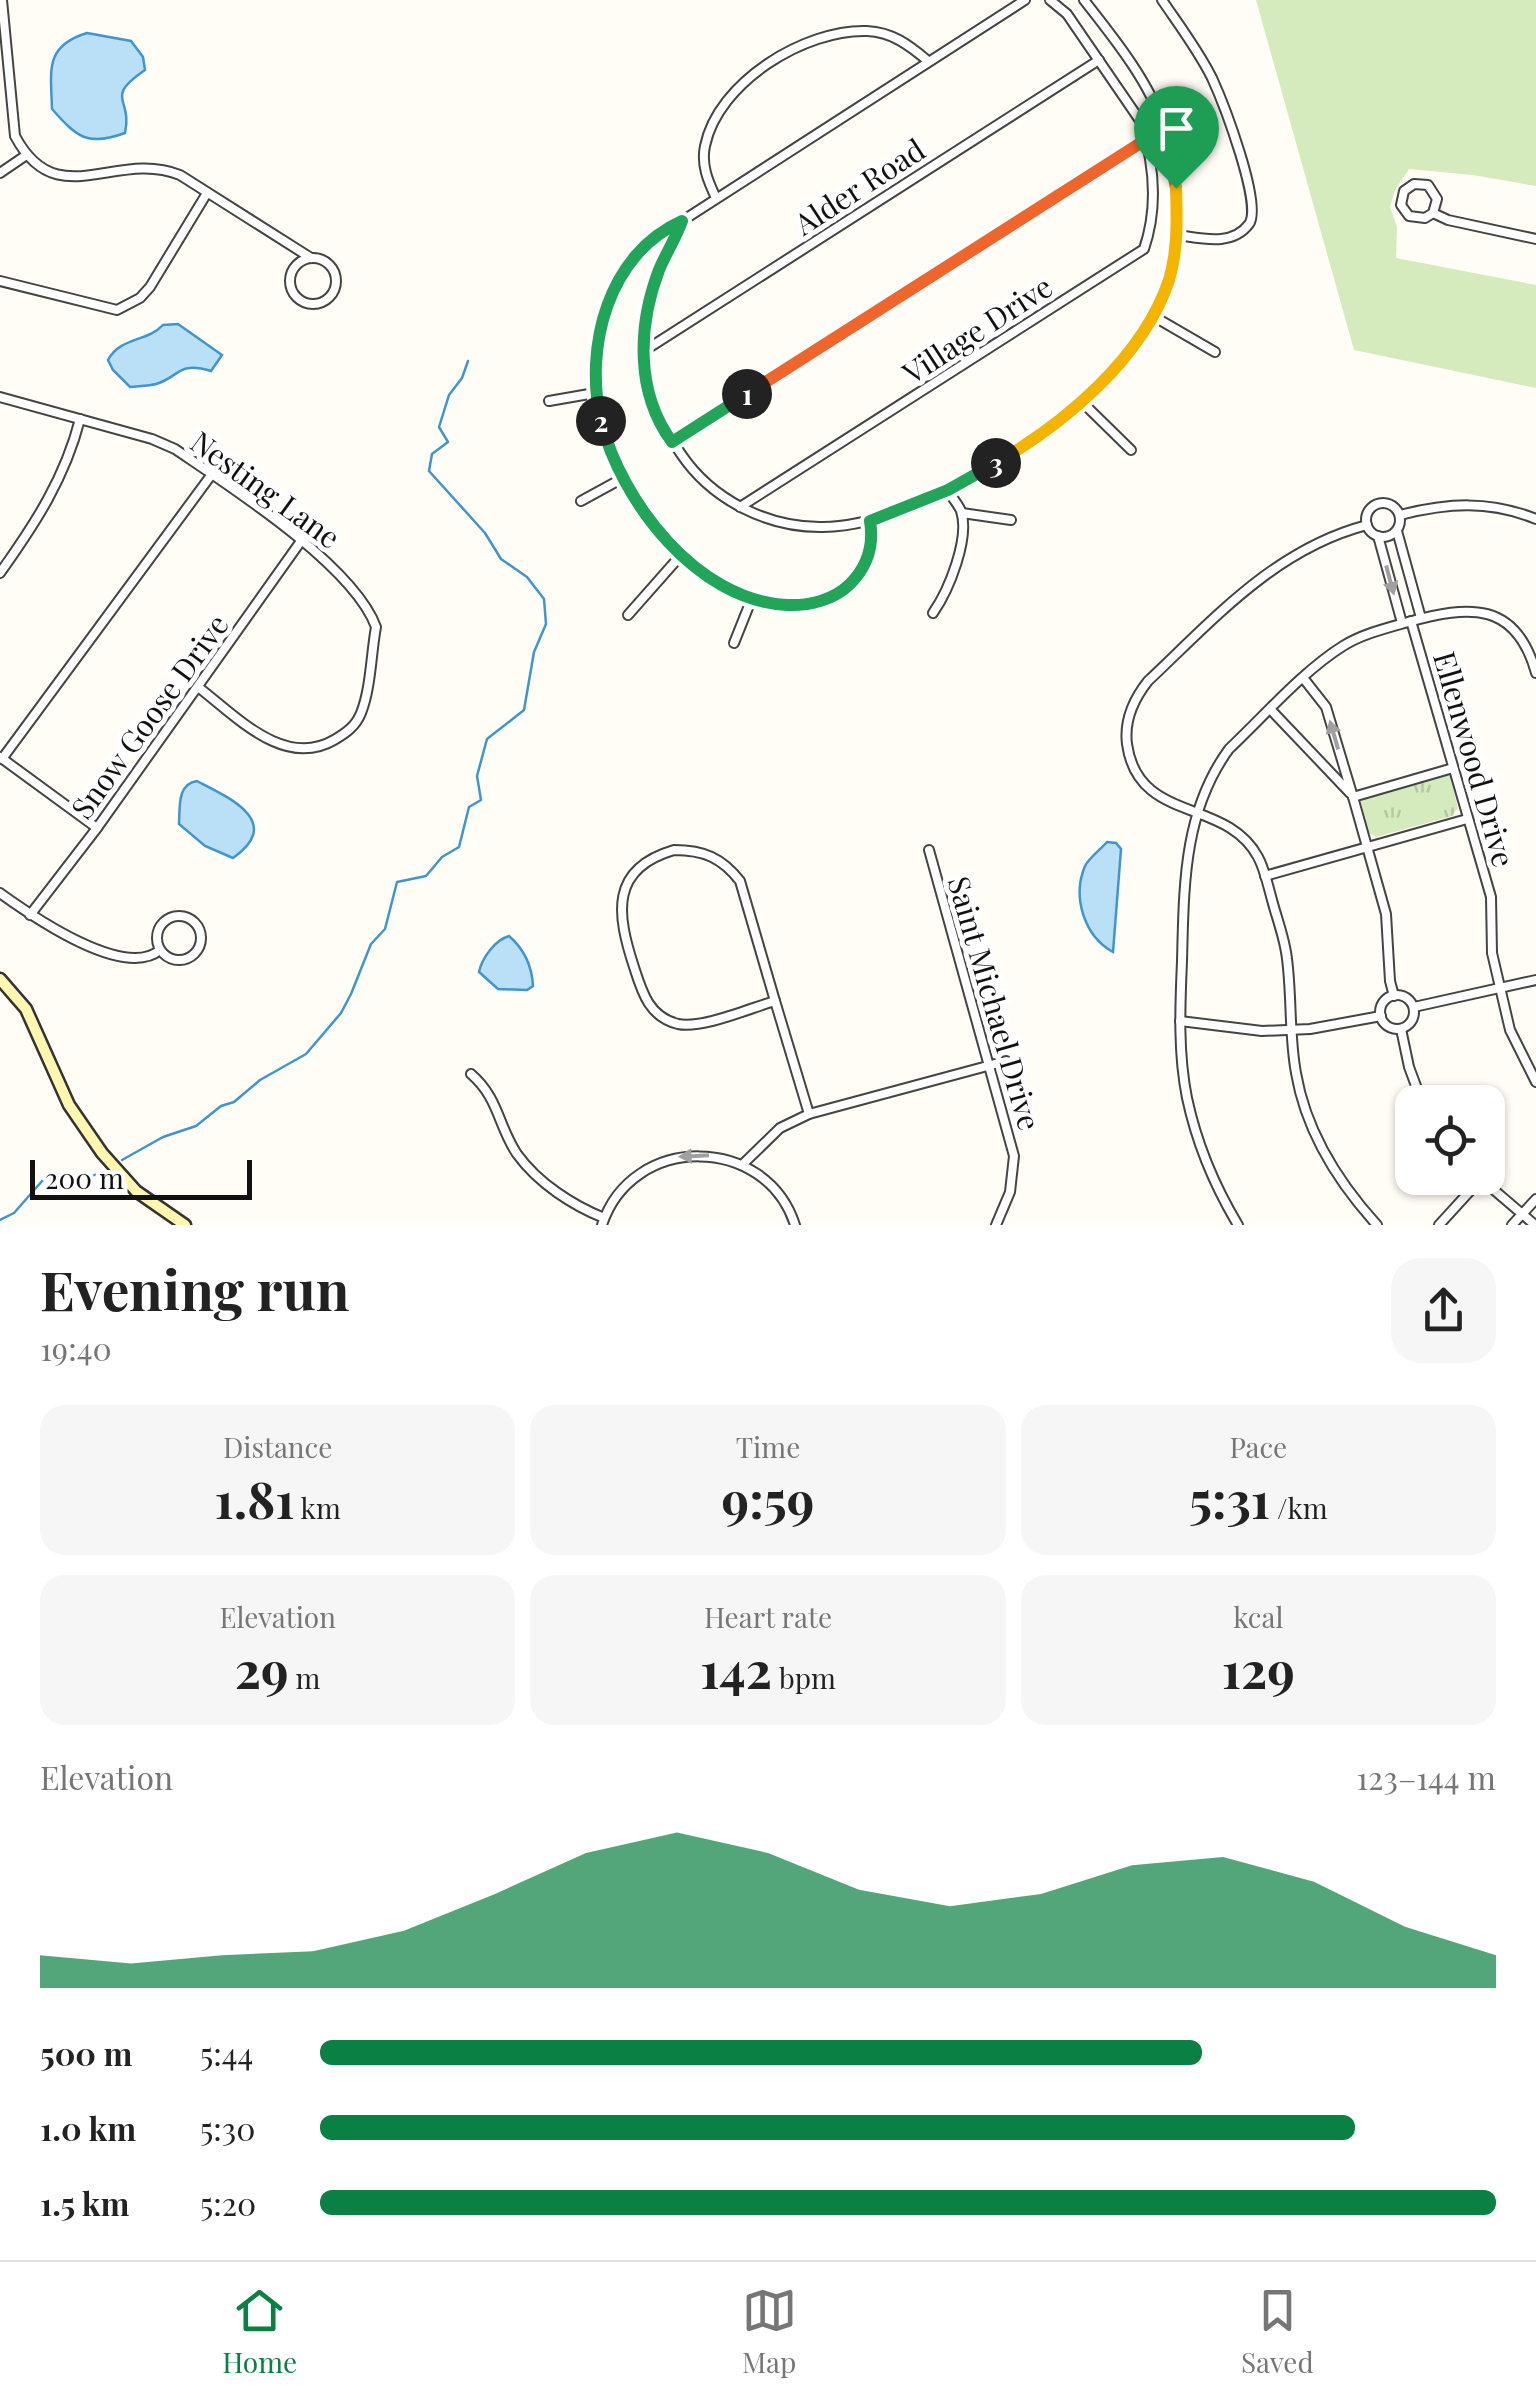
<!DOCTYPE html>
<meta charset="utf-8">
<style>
:root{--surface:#fff;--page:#f6f6f6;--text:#222;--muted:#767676;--line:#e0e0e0;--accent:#0b8043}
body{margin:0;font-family:"Playfair Display",serif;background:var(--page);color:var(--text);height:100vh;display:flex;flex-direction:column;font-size:38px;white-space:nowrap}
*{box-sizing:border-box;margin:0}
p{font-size:32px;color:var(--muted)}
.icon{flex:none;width:55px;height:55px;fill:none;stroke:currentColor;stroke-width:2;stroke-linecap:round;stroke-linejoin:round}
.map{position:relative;height:1225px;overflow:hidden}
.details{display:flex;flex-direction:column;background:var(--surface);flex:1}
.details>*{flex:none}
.fabs{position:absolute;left:1395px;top:1085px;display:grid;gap:20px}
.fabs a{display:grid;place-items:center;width:110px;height:110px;border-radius:20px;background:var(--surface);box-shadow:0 2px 8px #0004;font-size:50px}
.scale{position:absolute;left:30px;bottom:25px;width:222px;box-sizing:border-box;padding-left:10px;border:5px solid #111;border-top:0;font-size:28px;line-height:35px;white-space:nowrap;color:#111;-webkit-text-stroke:8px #fff;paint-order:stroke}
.pin{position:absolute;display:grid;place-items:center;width:85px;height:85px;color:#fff;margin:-102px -42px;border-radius:50% 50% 50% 0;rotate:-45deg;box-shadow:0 0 10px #0007}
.pin .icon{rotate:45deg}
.km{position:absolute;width:50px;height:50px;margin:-25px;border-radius:50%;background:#222;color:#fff;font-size:28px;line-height:50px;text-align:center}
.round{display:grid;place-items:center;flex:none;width:105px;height:105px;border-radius:30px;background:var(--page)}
.summary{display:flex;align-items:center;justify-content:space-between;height:170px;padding:0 40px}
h1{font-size:55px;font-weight:700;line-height:75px}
.metrics{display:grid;grid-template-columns:repeat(3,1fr);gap:15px;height:170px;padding:10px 40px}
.metrics div{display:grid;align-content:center;border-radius:25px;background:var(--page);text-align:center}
.metrics b{font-size:50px;font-weight:700}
.metrics small{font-size:28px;font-weight:400}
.metrics p{font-size:28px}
.chart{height:280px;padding:20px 40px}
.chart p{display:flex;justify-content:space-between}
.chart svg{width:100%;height:180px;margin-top:10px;fill:var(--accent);opacity:.7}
ul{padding:0 40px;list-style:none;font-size:32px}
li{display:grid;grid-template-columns:160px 120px 1fr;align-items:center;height:75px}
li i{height:25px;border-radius:12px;background:var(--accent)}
.dock{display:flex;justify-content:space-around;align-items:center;height:140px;border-top:2px solid var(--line);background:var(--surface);font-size:28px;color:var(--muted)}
.dock a{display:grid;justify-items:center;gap:5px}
.dock .current{color:var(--accent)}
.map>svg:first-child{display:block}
.grass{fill:#d5ebbd}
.park{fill:url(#park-tufts)}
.water{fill:#b9e0f7;stroke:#3f96cf;stroke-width:2.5}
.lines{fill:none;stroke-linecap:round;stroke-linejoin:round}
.stream{stroke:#3f96cf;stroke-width:2.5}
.street-casing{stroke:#444;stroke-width:12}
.secondary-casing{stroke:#333;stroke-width:15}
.street{stroke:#fff;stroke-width:8}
.secondary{stroke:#fff6b0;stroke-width:10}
.oneway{fill:#a0a0a0}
.split-1-casing{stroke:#fff;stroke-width:20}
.split-2-casing{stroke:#fff;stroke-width:20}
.split-3-casing{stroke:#fff;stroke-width:20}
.split-4-casing{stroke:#fff;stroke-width:20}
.split-1{stroke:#f0652b;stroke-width:12}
.split-2{stroke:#22a559;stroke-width:12}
.split-3{stroke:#22a559;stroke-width:12}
.split-4{stroke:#f5b400;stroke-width:12}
.labels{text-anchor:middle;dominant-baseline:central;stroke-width:10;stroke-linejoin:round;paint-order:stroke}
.street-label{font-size:30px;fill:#111;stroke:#fff}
</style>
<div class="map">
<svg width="1536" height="1225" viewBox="0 0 1536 1225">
<defs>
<pattern id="park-tufts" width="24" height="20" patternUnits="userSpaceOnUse" patternTransform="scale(2.5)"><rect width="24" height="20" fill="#d5ebbd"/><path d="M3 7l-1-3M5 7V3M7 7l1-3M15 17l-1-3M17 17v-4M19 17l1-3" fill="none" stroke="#b6c8a1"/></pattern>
</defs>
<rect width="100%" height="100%" fill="#fffdf5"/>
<!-- grass -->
<path class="grass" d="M1256,0h280v186l-63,-11 -64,-6 -14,21 -5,17 7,20 -1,31 140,27v103l-182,-38z"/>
<!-- park -->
<path class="park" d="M1442,773l8,3 8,32 -6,8 -76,21 -7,-4 -8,-31 5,-6z"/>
<!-- water -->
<g class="water">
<path d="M87,33l44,8 12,16 2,13c-42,29 -12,27 -20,63 -38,14 -48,4 -73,-24 -1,-38 -8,-63 35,-76z"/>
<path d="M178,324l44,31 -11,16c-34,-10 -31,6 -55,13 -8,2 -18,2 -26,3l-17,-17 -5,-10c12,-23 39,-18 55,-35z"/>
<path d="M197,781c33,17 87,41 36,77l-28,-12 -26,-22c1,-17 -2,-40 18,-43z"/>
<path d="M1107,842l9,1 5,6 -8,103c-29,-16 -41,-55 -28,-86 4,-8 16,-17 22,-24z"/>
<path d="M509,936c15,13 23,30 24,50l-6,4 -29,-1 -19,-17c3,-14 16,-32 30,-36z"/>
</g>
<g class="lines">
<!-- stream -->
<g class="stream">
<path d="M122,1160l41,-23 33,-11 25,-20 13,-4 26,-22 46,-26 35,-41 10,-19 20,-50 14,-15 12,-47 29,-6 16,-19 17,-10 10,-40 12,-7 -4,-24 10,-37 37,-29 10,-58 12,-28 -2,-25 -17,-22 -26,-18 -16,-26 -56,-62 3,-17 16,-12 -9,-15 10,-32 13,-17 6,-17"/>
<path d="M0,1220l14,-7 29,-33 14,-6c17,6 26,7 42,-1"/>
</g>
<!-- street casing -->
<g class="street-casing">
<g id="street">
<path d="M2,0l13,136c42,79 100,13 165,39l131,83"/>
<path d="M1025,0l-343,221c-13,38 -37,71 -39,114 -1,46 12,82 38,119 31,46 87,74 142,73 113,-1 316,-140 347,-250 13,-47 10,-104 -6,-150 -15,-46 -51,-90 -80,-127"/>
<path d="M1162,0c17,25 36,50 50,78 11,24 51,127 37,146 -17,23 -48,14 -72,11"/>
<path d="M0,173l25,-17"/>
<path d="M716,198c-8,-17 -15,-33 -11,-52 13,-64 100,-117 162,-115 25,1 42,14 61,30"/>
<path d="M1433,213l4,-14 -9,-14 -14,-1 -10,7 -3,14 8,11 16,2 8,-5 15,7 88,19"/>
<path d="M682,221c-45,20 -74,65 -82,112 -8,41 -4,81 11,120 26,69 117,171 199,151 16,-4 29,-8 41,-20 17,-18 23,-39 19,-63"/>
<circle cx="313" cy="281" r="23"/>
<path d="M0,281l117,29 23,-12 10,-11 57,-94"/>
<path d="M1153,316l62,36"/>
<path d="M644,351l455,-291"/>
<path d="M0,397l152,42 23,10c56,38 178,116 201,178 -5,27 -5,61 -15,86 -5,13 -15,20 -27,27 -50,29 -98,-24 -136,-53"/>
<path d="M549,401l46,-8"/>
<path d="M1081,401l50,49"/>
<path d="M672,441l493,-314"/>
<path d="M581,501l42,-23"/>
<circle cx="1383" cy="520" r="17"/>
<path d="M740,507l404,-258c14,-41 10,-86 -3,-127l-74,-108 -17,-14"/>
<path d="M962,513l49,7"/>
<path d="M1400,515c48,-12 89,-15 136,4"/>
<path d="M1367,525c-92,24 -153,94 -219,156 -15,19 -24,39 -21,63 11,80 99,53 131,113 7,13 10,29 14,43 5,19 13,39 15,59 5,38 2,76 9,114 10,59 42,109 81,152"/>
<path d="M1397,531l24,87"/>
<path d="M1378,536l24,87"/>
<path d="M0,573c35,-49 65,-95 80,-154"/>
<path d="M933,613c16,-23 37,-75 28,-102 -3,-7 -10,-15 -14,-21"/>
<path d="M628,615l53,-60"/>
<path d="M1411,621l80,276 1,56 18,77 26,52"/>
<path d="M734,643l18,-45"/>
<path d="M1304,679l22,28 27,90 33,117 4,67 4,15"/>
<path d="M1271,710l79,83"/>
<path d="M0,757l97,71"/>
<path d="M2,759l210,-285"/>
<path d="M1353,797l100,-29"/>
<path d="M674,850c30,0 48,8 66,31l35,120c-25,7 -72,28 -97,23 -29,-7 -36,-32 -44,-57 -17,-52 -25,-98 40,-117z"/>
<path d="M929,850l85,306 -4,36 -14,33"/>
<path d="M1265,876l202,-57"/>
<path d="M0,893c32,23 124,87 160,57"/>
<path d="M30,915l67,-87 204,-287"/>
<circle cx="179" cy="938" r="22"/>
<circle cx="1397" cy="1012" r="17"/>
<path d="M775,1001l34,113"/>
<path d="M1414,1007l122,-27"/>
<path d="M1180,1021l82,10 48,-2 71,-13"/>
<path d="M1401,1029l8,38 13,35"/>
<path d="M471,1074c28,24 27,52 46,80 21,29 55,51 87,64"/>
<path d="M743,1164l37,-36 29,-14 197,-53"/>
<path d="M1480,1178l55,47"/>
<path d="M602,1225c30,-92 164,-91 193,0"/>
<path d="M1238,1225c-24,-40 -41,-80 -51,-127 -9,-45 -7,-91 -5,-137 2,-74 1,-149 47,-212 35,-33 74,-78 114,-103 19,-12 44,-18 65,-24 61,-17 108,-21 128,51"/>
<path d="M1439,1225l42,-46"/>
<path d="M1512,1225l24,-26"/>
</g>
</g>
<!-- secondary casing -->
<g class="secondary-casing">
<path id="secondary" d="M0,979l26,30 43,96 33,48 34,38 49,34"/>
</g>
<!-- street -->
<use href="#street" class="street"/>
<!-- secondary -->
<use href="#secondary" class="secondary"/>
</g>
<!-- one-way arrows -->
<defs><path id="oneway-solid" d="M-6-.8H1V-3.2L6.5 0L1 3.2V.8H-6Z" transform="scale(2.5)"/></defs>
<g class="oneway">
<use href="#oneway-solid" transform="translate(1390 580) rotate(75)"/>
<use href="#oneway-solid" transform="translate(1334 735) rotate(-106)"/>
<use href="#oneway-solid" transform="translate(694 1156) rotate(177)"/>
</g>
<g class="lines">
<!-- split-1 casing -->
<g class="split-1-casing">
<path id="split-1" d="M747,394l417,-266 12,60"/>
</g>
<!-- split-2 casing -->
<g class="split-2-casing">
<path id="split-2" d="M601,421c-17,-74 7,-167 81,-200 -6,17 -16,32 -23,49 -21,55 -24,122 13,172l75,-48"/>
</g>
<!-- split-3 casing -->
<g class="split-3-casing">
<path id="split-3" d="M601,421c20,80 96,180 186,184 22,1 47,-5 63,-21 18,-18 24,-39 20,-63l78,-31 48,-27"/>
</g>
<!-- split-4 casing -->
<g class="split-4-casing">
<path id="split-4" d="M996,463c69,-40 147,-105 173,-183 9,-30 8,-62 7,-92"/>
</g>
<!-- split-1 -->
<use href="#split-1" class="split-1"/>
<!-- split-2 -->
<use href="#split-2" class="split-2"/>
<!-- split-3 -->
<use href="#split-3" class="split-3"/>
<!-- split-4 -->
<use href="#split-4" class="split-4"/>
</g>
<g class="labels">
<!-- street labels -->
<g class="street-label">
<text transform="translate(859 186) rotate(-33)">Alder Road</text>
<text transform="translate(977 329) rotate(-33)">Village Drive</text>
<text transform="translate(266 489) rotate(36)">Nesting Lane</text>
<text transform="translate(149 716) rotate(-54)">Snow Goose Drive</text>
<text transform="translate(1475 759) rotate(74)">Ellenwood Drive</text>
<text transform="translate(995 1003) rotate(74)">Saint Michael Drive</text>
</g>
</g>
</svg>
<div class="fabs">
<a><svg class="icon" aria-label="locate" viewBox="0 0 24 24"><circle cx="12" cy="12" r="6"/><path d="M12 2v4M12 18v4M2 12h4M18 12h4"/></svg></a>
</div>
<div class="scale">200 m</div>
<div class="pin" style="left:1176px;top:188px;background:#1e9e55"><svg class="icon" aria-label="arrive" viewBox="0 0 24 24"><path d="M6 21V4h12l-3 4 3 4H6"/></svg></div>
<b class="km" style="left:747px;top:394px">1</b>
<b class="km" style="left:601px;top:421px">2</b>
<b class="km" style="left:996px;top:463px">3</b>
</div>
<section class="details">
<div class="summary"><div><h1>Evening run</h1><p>19:40</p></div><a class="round"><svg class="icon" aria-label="share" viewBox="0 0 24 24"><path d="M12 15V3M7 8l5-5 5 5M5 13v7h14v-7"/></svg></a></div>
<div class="metrics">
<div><p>Distance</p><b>1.81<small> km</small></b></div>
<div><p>Time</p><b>9:59</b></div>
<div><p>Pace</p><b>5:31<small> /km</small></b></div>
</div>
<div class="metrics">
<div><p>Elevation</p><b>29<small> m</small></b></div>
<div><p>Heart rate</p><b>142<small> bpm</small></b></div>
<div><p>kcal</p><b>129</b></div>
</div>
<div class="chart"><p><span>Elevation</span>123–144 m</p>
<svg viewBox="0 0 160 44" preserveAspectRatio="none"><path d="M0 44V36L10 38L20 36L30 35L40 30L50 21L60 11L70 6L80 11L90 20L100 24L110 21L120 14L130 12L140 18L150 29L160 36V44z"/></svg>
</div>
<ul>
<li><b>500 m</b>5:44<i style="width:75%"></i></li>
<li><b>1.0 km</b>5:30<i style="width:88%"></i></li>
<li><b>1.5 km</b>5:20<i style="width:100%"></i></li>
</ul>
</section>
<nav class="dock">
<a class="current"><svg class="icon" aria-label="home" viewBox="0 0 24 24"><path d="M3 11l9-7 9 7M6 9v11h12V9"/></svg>Home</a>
<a><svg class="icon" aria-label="map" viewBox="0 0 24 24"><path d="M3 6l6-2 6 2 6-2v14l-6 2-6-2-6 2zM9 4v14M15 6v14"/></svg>Map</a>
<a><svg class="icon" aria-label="saved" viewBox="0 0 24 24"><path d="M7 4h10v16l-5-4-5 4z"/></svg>Saved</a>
</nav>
